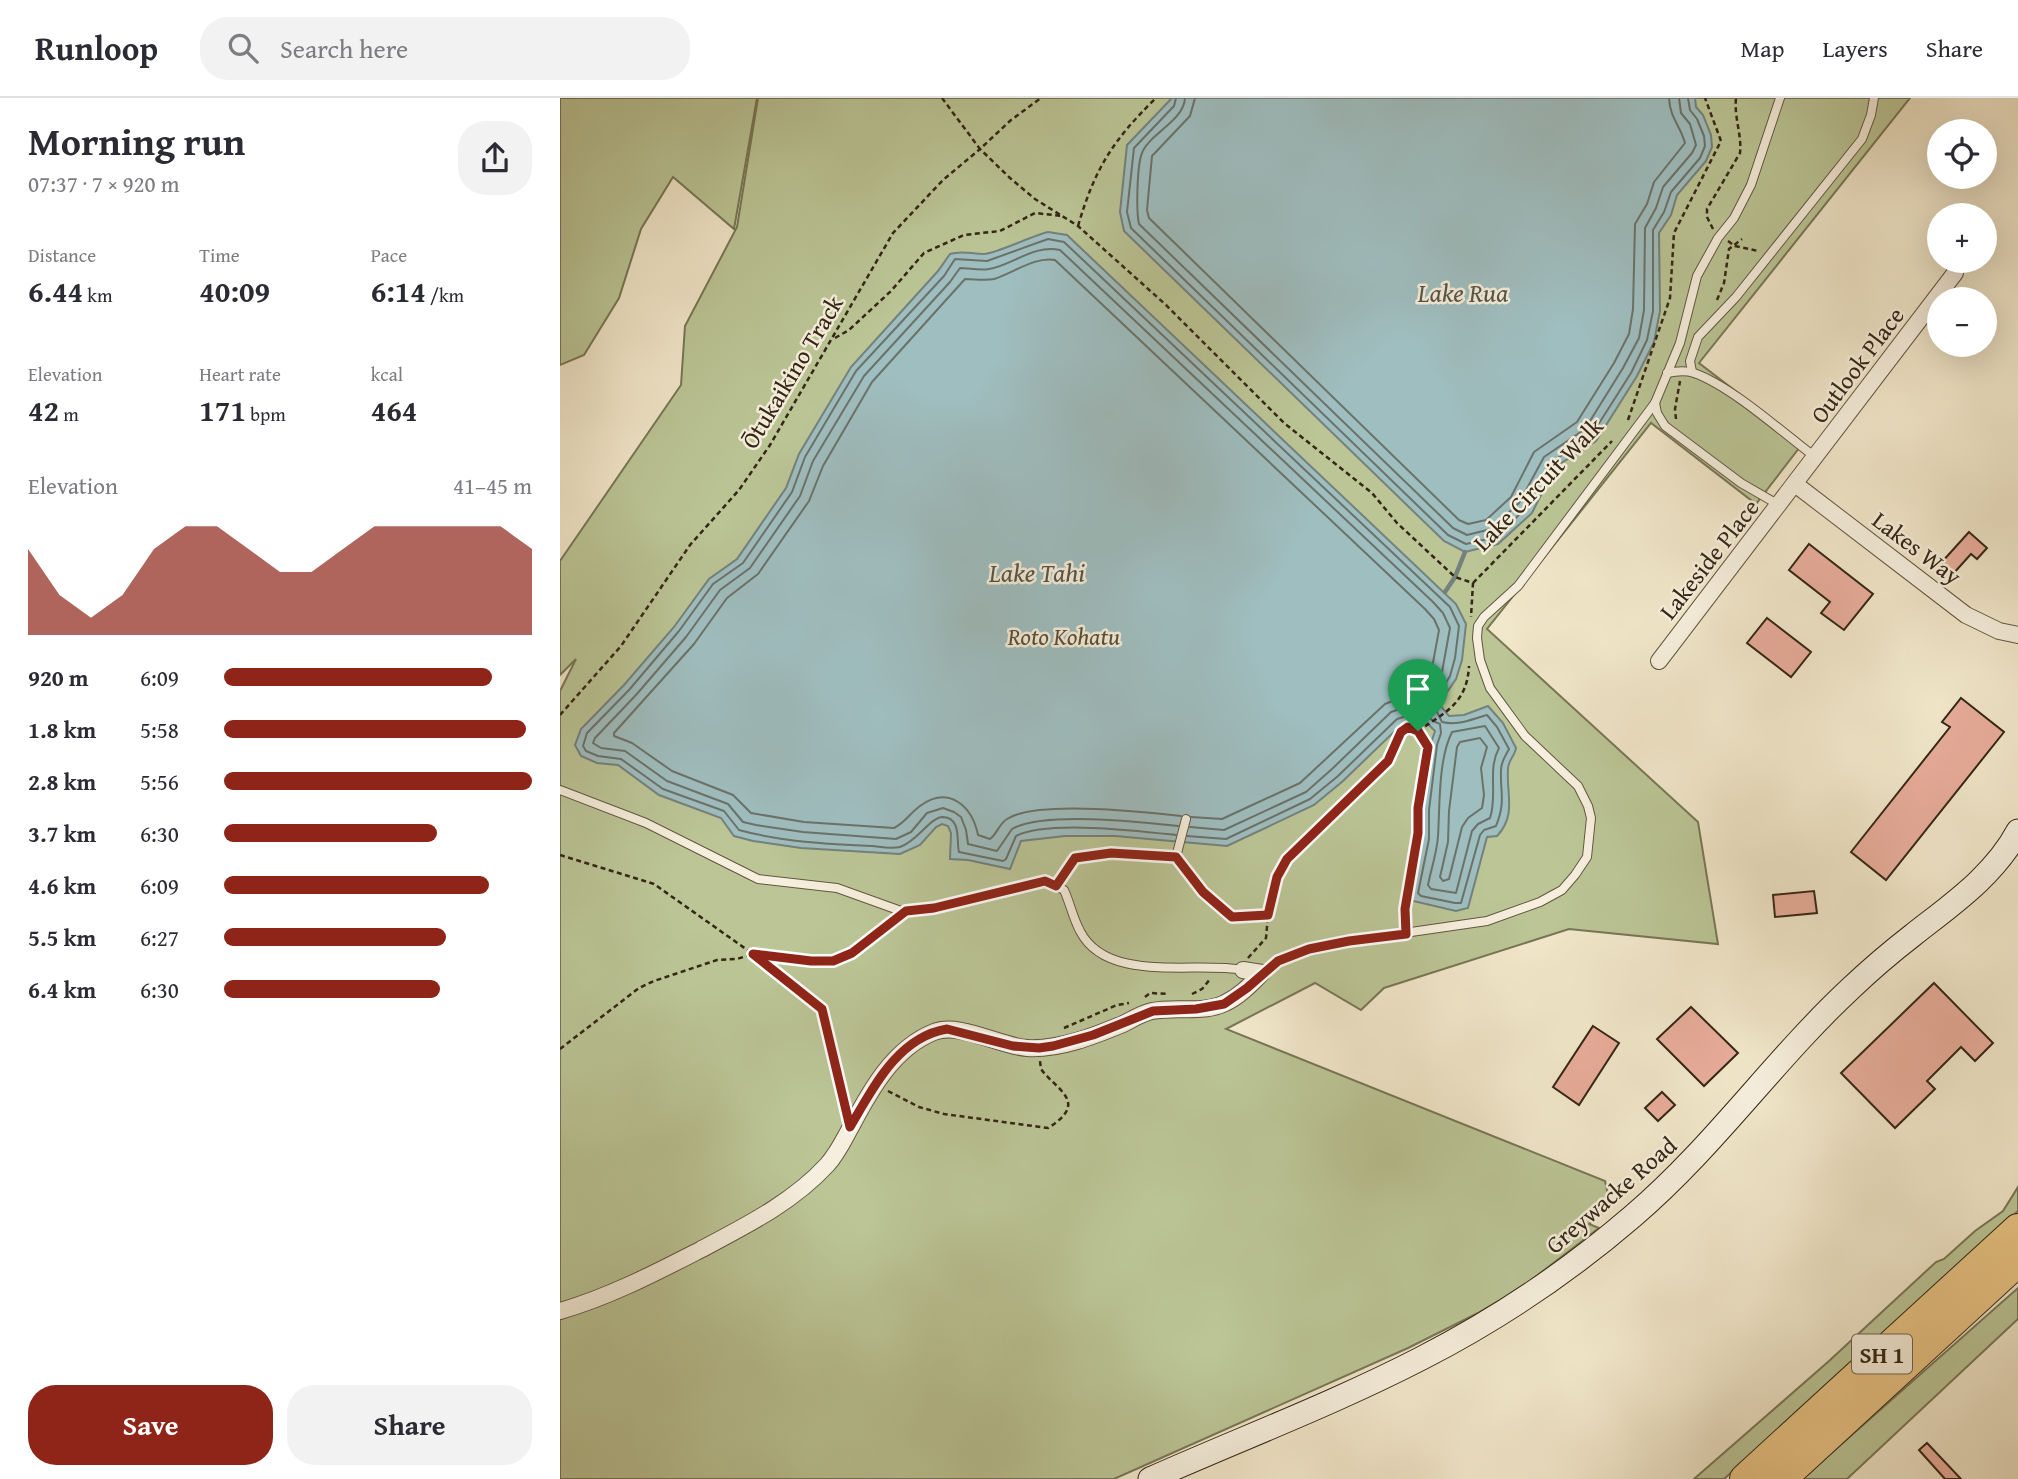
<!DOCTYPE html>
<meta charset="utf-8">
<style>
:root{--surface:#fff;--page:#f2f2f3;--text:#2b2b33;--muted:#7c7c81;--line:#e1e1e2;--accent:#8f2418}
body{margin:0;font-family:"Gentium Book Plus",serif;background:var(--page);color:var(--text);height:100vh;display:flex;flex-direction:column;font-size:26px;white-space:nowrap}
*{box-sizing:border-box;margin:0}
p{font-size:23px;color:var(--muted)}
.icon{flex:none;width:38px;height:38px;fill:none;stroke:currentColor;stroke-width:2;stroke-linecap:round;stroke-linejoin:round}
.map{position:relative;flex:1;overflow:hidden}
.sheet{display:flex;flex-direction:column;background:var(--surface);width:560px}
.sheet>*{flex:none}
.fabs{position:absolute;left:1367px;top:21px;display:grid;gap:14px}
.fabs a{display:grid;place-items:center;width:70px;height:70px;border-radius:50%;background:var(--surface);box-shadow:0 7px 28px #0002;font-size:35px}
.pin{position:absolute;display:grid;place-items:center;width:60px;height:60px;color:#fff;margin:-72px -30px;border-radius:50% 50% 50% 0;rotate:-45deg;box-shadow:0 0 7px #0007}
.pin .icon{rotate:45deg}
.round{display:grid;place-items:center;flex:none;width:74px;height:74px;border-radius:28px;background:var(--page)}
.summary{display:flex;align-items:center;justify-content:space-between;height:119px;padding:0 28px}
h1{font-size:38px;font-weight:600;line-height:52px}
.figures{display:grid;grid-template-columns:repeat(3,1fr);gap:10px;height:119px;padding:7px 28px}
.figures div{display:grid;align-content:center}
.figures b{font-size:30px;font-weight:600}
.figures small{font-size:19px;font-weight:400}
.figures p{font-size:19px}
.chart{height:196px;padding:14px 28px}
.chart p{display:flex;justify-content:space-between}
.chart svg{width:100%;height:126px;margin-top:7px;fill:var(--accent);opacity:.7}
.button{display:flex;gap:14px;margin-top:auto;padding:14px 28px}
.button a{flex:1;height:80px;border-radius:28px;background:var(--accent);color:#fff;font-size:28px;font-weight:600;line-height:80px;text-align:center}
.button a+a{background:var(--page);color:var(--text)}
ul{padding:0 28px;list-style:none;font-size:23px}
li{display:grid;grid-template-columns:112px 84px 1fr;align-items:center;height:52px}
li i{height:18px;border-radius:9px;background:var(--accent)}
header{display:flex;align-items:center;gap:42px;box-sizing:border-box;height:98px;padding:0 35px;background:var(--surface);border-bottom:2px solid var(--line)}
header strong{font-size:33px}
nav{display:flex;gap:38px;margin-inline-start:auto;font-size:24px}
.search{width:490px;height:63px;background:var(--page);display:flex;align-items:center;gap:18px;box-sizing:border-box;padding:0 24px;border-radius:28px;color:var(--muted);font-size:26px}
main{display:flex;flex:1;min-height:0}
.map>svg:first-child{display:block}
.green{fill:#bbc596;stroke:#787656;stroke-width:2}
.water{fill:#9fbec0;stroke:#74817c;stroke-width:2}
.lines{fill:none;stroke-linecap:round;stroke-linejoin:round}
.shore{stroke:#6a726a;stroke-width:2}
.stream{stroke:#74817c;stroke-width:4.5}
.building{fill:#e8ad9b;stroke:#342615;stroke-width:2}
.lane-casing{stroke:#635642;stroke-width:10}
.street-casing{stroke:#635642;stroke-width:18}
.secondary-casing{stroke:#342615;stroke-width:25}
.highway-casing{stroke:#342615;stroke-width:32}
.path{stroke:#342615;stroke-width:2.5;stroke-dasharray:5 3.5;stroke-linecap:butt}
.lane{stroke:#f6efdd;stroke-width:8}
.street{stroke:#f6efdd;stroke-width:16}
.secondary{stroke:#f6efdd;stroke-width:23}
.highway{stroke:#e8c485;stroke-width:30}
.route-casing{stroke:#fff;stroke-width:14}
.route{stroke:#8f2418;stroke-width:9}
.labels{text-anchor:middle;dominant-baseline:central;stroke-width:5;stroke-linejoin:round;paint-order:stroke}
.shield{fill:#f6efdd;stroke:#6e6251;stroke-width:2}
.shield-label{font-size:23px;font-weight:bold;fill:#342615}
.street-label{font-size:24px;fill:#342615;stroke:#f6efdd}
.park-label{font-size:24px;font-style:italic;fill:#564e35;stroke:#f6efdd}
.water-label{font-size:26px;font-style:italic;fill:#545448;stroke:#f6efdd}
</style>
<header>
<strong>Runloop</strong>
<div class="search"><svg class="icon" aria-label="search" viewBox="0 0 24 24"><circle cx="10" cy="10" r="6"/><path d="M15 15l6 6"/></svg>Search here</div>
<nav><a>Map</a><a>Layers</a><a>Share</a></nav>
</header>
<main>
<section class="sheet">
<div class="summary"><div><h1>Morning run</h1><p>07:37 · 7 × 920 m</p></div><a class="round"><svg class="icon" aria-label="share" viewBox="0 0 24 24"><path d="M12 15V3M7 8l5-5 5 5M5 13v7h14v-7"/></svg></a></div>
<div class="figures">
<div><p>Distance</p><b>6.44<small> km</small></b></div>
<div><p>Time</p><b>40:09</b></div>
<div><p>Pace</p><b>6:14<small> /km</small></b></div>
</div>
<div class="figures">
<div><p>Elevation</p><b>42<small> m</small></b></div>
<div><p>Heart rate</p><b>171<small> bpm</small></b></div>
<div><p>kcal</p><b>464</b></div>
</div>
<div class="chart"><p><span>Elevation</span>41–45 m</p>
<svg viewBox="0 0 160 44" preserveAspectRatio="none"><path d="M0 44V14L10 30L20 38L30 30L40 14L50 6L60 6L70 14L80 22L90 22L100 14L110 6L120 6L130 6L140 6L150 6L160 14V44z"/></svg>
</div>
<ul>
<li><b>920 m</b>6:09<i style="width:87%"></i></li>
<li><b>1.8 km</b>5:58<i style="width:98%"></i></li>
<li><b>2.8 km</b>5:56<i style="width:100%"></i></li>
<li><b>3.7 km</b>6:30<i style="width:69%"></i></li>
<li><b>4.6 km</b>6:09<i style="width:86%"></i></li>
<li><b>5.5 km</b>6:27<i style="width:72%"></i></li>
<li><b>6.4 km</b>6:30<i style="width:70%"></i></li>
</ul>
<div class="button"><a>Save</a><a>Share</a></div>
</section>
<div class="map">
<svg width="1458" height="1381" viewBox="0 0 1458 1381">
<rect width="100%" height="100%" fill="#f1e7ca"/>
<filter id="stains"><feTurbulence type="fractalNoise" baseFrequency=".00286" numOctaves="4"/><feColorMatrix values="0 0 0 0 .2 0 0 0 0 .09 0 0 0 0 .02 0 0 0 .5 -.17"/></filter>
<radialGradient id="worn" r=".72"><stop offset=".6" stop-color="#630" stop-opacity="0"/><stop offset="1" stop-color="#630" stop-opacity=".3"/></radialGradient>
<!-- green -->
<g class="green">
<path d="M0,0h197l-23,131 -61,-52 -32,52 -22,69 -35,57 -24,10z"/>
<path d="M198,0h1152l-211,265 104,80 -47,61 -105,-81 -164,206 211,193 20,122 -149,-15 -185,59 -23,22 -46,-27 -89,46 379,152 6,26 -22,17 10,4 -78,60 -43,25 -70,35 -294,131h-554v-788l16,-32 -16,16v-114l121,-176 4,-59 52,-99z"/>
<path d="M1458,1089v24l-273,249 -21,19h-30l135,-118 107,-99 8,-3 31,-28 28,-20z"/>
<path d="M1458,1190v31l-171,160h-45z"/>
</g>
<!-- water -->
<g class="water">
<path d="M612,0h523l1,9 7,8 8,20 1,12 -6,14 -29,34 -6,20 -12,18 1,78 -6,31 -17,34 -41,65 -41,26 -23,46 -34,31 -33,8 -21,-11 -320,-310 -4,-19 7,-67z"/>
<path d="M488,134l19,3 389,369 10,20 -4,36 -6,19 -17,25 10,12 15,-1 24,-9 15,17 13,25c-1,8 -8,12 -8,21 -2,24 9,46 -11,67l-10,1 -19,71 -12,3 -43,-10 -2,-6c3,-20 10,-40 12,-60 2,-34 0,-72 12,-104l-14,-14 -20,8 -58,56 -29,24 -87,41 -112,-10h-50l-44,5 -11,28 -42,-9 -18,-1 1,-26 -3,-7 -6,-2 -6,3 -16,18 -20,9 -99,-6 -48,-7 -19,-5 -13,-18 -62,-23 -41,-30 -21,-2 -16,-7 -6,-11 6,-16 43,-44 50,-58 35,-48 28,-20 49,-71 13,-34 52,-87 87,-96 12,-17c11,-4 22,0 34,0 14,-1 47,-18 64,-22z"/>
</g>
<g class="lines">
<!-- shore -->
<g class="shore">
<path d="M616,0l-2,8 -40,42 -7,64 4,16 317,307 18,9 30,-7 30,-29 24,-45 41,-27 40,-63 16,-33 6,-29v-81l11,-18 7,-20 29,-34 5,-12 -1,-10 -7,-17 -7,-9 -2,-12"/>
<path d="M625,0c-1,23 -36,36 -43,55 -5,12 -6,58 -3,71l314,304 14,7 24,-6 28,-26 25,-46 41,-28 38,-61 16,-30 5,-28 1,-82 11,-20 7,-21 29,-34 4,-8 -6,-21 -9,-11 -2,-15"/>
<path d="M635,0l-5,18 -38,40 -5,54 2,8 310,302 9,4 18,-4 25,-23 23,-45 43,-30 37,-59 15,-29 4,-25 2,-85 12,-20 7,-22 31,-39c-5,-18 -15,-25 -16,-45"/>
<path d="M925,628l14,22c-12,22 -1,46 -9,70l-12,6 -6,7 -16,62 -25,-4 -3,-4c3,-16 9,-32 10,-49 2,-31 0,-76 14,-104z"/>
<path d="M920,640l7,9 -6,21 3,27 -2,13 -14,10 -6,9 -13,52 -6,2 -3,-4 8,-35 1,-31 8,-64 3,-5z"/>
<path d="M621,718c-35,-4 -145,-16 -174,3 -8,5 -10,15 -17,20l-12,-4c-6,-29 -29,-50 -58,-29 -10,7 -14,16 -26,22l-90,-6 -53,-9 -18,-18 -61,-24 -40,-28 -18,-7v-3l80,-89 33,-46 31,-24 51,-73 14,-35 49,-84 93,-103c10,0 20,2 29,0 19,-6 42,-23 61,-19l370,349 9,10 5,11 -7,38 -15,23 -32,13 -85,79 -78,36 -31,-2"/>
<path d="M618,728c-37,-4 -135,-15 -166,3l-15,22 -29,-7 -2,-14 -5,-13 -7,-5 -11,-4 -16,5 -16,19 -15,7 -93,-7 -47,-7 -13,-3 -15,-18 -61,-23 -42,-30 -24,-3 -8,-5 2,-5 41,-43 50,-58 34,-47 30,-22 50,-72 13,-35 51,-85 86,-94 10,-14c9,0 20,3 29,1 24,-4 45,-25 71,-19l373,352 10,11 7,15 -8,44 -18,29 -33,11 -59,57 -26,23 -82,38 -34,-3"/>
<path d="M616,737c-36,-4 -129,-15 -160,1l-10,23 -3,2 -44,-9c-3,-11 3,-34 -16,-35 -13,0 -26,25 -43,30 -8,2 -19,0 -27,-1 -44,-2 -91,-4 -134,-16l-15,-19 -61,-22 -42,-30 -23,-3 -12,-5 -3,-5 4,-13 42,-43 50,-59 34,-47 30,-21 49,-71 13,-35 51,-86 88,-95 11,-17 32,2 61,-22 16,3 386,365 9,19 -4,32 -5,18 -17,28 9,18c16,4 30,-3 45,-7l10,12 12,22c-3,6 -8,12 -8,21 -1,23 5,31 -5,56l-12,4 -4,5 -19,68h-6l-34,-7 -3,-3 11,-54v-29l8,-65 4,-12 -1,-9 -7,-3 -10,-10 -26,8 -59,57 -28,23 -84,40 -39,-3"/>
</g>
<!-- stream -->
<path class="stream" d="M885,494l10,-15 10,-25"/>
</g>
<!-- building -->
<g class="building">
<path d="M1409,434l18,16 -10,11 -6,-5 -18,20 -12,-11z"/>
<path d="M1249,446l64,50 -29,36 -23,-17 9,-11 -41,-32z"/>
<path d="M1207,520l44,34 -20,25 -44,-34z"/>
<path d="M1401,600l43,34 -118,148 -35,-28 99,-125 -8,-5z"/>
<path d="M1254,793l3,22 -42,4 -2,-22z"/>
<path d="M1374,885l59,60 -18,18 -14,-14 -34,34 8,8 -40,39 -54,-55z"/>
<path d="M1131,909l47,46 -34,33 -47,-47z"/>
<path d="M1033,928l26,17 -40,62 -26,-18z"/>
<path d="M1102,994l13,13 -17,16 -13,-13z"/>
<path d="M1367,1345l34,36h-16l-26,-29z"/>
</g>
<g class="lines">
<!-- lane casing -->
<g class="lane-casing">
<g id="lane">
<path d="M1132,274l-2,-11 8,-24 38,-40 126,-158 9,-24 3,-17"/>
<path d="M1107,275c10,-2 18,-3 27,0 37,13 88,59 121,84"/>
<path d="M1095,305l2,10 8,13 76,57 38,22"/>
<path d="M0,692l86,33 112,56 79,9 64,23 33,-3 111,-27 19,9c6,13 9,28 16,41 27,53 115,30 163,39"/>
<path d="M616,759l10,-38"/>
<path d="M702,875l16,-12 31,-12 40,-8 138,-20 53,-19 22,-12 13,-15 12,-18 4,-39 -3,-12 -10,-20 -53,-50 -35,-48 -10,-28 -3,-22 1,-12 6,-9 34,-31 137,-183 25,-60 17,-67 21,-38 16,-20 17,-33 29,-87"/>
</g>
</g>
<!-- street casing -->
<g class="street-casing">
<g id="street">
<path d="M1235,386l171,131 33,16 19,4"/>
<path d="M1099,563l296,-388"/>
<path d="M683,872l19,3"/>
<path d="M0,1213c49,-14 95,-38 140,-61 45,-24 92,-47 127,-85 11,-12 17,-26 25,-40 19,-36 42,-77 82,-93 26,-10 65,14 93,16 32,2 67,-12 96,-24 10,-5 19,-11 29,-13 24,-5 51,3 73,-8 15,-7 26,-19 37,-30"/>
</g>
</g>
<!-- secondary casing -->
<g class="secondary-casing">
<path id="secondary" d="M590,1381c90,-40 185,-76 272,-121 76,-39 146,-86 211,-142 80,-68 140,-155 217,-227 20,-19 41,-37 63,-54 38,-30 81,-59 105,-104"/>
</g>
<!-- highway casing -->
<g class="highway-casing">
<g id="highway">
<path d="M1185,1381l273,-250"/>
<path d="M1221,1381l237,-218"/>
</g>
</g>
<!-- path -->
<g class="path">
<path d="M382,0l38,51 31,-29 30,-22"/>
<path d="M518,128c17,-58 35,-86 78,-128"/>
<path d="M1153,131l-6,-12v-8l33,-56c2,-18 -6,-35 -4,-55"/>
<path d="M1168,143l7,5 23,5"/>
<path d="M1157,202l7,-17 5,-34 13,-10"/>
<path d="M275,240l14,-8 42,-39 33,-38 40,-18 36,-4 35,-18 27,3"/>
<path d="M1116,321l-1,-10 5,-28"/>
<path d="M1068,322l42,-122 4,-65 47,-92 -16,-43"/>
<path d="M913,485l139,-142"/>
<path d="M0,617l61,-69 69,-101 49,-55 31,-45 123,-212 50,-53 37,-31 30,29 25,21 43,27 88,79 118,118 88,70 25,30 58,54 18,6 -2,34"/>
<path d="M858,633c28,-19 49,-28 51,-65"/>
<path d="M0,757l94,29 99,70 69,55 24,98"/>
<path d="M622,767l21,27 29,25 36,-2"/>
<path d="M501,780l14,-21 36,-4 55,3"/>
<path d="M846,824l-1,-13 13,-76 2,-43 8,-43 -10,-16"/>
<path d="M688,860l18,-20 2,-23 9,-38 10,-18 101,-98 13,-29 7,-5 10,4"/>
<path d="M632,896l10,-5 9,-11"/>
<path d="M585,899l5,-4 18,1"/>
<path d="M504,930l53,-23 12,-2"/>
<path d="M0,951l79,-61 15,-7 63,-21 20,-1 16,-5 58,7h22l19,-8 43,-33"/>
<path d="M328,993l31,16 25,7 104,14c42,-26 8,-38 -7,-59l-1,-8"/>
</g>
<!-- lane -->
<use href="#lane" class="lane"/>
<!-- street -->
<use href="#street" class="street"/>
<!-- secondary -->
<use href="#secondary" class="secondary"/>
<!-- highway -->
<use href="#highway" class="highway"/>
</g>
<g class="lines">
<!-- route casing -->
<g class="route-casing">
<path id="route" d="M848,629l10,4 10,16 -10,61v25l-13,76 1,25 -57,7 -40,8 -31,12 -31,27 -23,16 -28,5 -43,2 -60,24 -40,11 -14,2 -26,-2 -66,-17c-49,8 -74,59 -97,98l-28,-118 -69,-55 58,7h22l19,-8 54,-42 28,-3 111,-27 11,5 19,-28 36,-5 65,4 27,35 29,25 36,-2 9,-38 10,-18 101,-98 13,-29z"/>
</g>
<!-- route -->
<use href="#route" class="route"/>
</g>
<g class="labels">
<!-- shield labels -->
<rect class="shield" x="1292" y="1236.5" width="60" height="39" rx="5"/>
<g class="shield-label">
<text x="1322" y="1256">SH 1</text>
</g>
<!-- street labels -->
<g class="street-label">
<text transform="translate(1297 267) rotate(-53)">Outlook Place</text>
<text transform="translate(232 274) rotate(-59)">Ōtukaikino Track</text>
<text transform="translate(978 386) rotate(-46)">Lake Circuit Walk</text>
<text transform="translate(1357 450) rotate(37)">Lakes Way</text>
<text transform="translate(1149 461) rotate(-52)">Lakeside Place</text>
<text transform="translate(1051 1097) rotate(-41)">Greywacke Road</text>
</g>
<!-- park labels -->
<g class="park-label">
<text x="504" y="538">Roto Kohatu</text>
</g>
<!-- water labels -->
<g class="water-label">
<text x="903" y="194">Lake Rua</text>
<text x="477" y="474">Lake Tahi</text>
</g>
</g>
<rect width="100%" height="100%" filter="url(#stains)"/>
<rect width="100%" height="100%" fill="url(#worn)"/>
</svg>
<div class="fabs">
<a><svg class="icon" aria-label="locate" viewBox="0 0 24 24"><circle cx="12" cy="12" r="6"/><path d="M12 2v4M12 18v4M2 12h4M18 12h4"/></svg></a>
<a>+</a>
<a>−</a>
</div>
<div class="pin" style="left:858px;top:633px;background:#1e9e55"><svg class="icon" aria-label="arrive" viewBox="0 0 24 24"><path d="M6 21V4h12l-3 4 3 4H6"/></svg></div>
</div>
</main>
